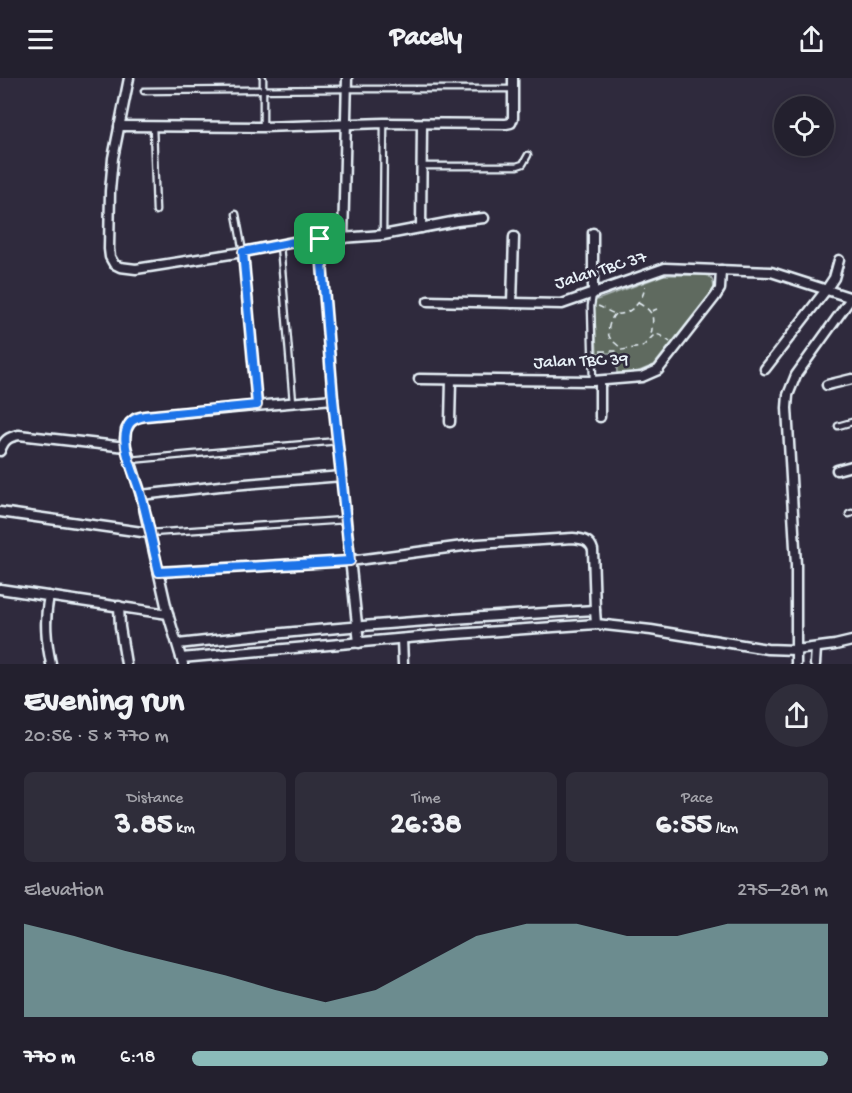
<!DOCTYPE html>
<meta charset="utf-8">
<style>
:root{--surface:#23202e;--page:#2f2d3a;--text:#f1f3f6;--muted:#a3a3aa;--line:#403e4a;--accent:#8bbbb9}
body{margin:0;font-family:"Gochi Hand",sans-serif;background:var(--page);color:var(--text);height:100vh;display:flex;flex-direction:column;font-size:22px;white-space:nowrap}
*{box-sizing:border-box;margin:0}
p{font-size:20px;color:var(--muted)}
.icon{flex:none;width:33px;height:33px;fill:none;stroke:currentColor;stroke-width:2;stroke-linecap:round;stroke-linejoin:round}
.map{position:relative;height:586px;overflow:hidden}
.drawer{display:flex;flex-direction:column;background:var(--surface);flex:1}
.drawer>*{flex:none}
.tools{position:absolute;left:774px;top:18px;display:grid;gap:12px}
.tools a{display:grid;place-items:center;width:60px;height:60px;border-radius:50%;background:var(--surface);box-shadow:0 3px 15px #0003,0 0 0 2px var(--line);font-size:30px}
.pin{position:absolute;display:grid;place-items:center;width:51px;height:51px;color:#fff;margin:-26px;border-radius:12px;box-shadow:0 3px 9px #0006}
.round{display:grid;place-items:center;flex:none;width:63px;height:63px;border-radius:32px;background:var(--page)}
.summary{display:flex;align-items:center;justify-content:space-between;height:102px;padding:0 24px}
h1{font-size:33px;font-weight:700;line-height:45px}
.stats{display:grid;grid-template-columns:repeat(3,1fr);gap:9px;height:102px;padding:6px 24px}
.stats div{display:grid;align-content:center;border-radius:9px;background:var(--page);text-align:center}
.stats b{font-size:30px;font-weight:700}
.stats small{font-size:16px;font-weight:400}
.stats p{font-size:16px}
.chart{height:168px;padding:12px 24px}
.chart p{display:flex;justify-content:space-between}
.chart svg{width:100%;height:108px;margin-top:6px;fill:var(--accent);opacity:.7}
ul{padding:0 24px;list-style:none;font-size:20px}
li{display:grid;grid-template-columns:96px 72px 1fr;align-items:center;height:45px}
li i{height:15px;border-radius:8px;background:var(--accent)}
header{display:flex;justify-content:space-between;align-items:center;height:78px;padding:0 24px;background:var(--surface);font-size:27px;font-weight:700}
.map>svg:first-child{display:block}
.green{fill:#5e6a5f;stroke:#a3aeac;stroke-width:1.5}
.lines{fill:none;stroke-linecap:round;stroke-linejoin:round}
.service-casing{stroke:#e8f1f8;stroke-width:9}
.minor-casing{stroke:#e8f1f8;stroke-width:13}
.path{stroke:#e8f1f8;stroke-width:1.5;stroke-dasharray:6 4.5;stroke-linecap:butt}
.service{stroke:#2f2a3d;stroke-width:4.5}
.minor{stroke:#2f2a3d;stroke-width:8}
.route-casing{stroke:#fff;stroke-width:12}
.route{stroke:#1a73e8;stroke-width:8}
.labels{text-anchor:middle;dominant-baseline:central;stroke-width:5;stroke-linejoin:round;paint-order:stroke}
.street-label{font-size:18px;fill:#e8f1f8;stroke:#2f2a3d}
</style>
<header><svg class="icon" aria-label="menu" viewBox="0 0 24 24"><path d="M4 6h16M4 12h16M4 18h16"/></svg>Pacely<svg class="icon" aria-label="share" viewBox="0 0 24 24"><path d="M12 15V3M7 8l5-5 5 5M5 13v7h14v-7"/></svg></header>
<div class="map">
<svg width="852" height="586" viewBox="0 0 852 586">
<rect width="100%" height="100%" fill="#2f2a3d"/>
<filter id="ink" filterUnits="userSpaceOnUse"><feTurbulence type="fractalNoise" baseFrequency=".0167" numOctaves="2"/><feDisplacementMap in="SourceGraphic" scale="12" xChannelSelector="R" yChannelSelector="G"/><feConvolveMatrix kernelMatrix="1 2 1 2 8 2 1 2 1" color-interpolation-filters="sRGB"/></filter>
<g filter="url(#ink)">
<!-- green -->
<path class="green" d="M664,197h43c6,3 7,8 7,14l-60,76 -17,7 -20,1 -1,-20h-19l-3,-52z"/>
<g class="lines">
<!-- service casing -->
<g class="service-casing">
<g id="service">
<path d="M144,13l202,-2h167"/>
<path d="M153,48l3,85"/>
<path d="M263,48v-48"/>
<path d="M422,88h95l6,-2 5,-9"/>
<path d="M236,136l7,38"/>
<path d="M383,157l1,-112"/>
<path d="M280,167l13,157"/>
<path d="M593,216l-2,12 2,75"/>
<path d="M838,348l14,-4"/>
<path d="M130,382l208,-19"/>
<path d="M849,436l3,-1"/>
<path d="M150,455l195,-13"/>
</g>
</g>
<!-- minor casing -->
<g class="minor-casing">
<g id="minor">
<path d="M129,0l-16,80 -3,33 -1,58 1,8 4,7 6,3 16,2 107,-17 56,-11 84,-6 74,-14 27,-3"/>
<path d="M119,48l144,1 121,-4 122,1 5,-1 2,-5v-40"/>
<path d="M421,150l1,-104"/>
<path d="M320,161l13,160 26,244"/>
<path d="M343,161l4,-161"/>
<path d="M243,174l14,153"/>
<path d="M593,216v-61"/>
<path d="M428,223l134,3 103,-36 106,4 81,26"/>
<path d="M512,225l2,-66"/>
<path d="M765,291l61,-79 8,-12 5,-18"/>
<path d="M419,301l174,2 49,-4 16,-7 57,-73 5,-8 1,-19"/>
<path d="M600,303v36"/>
<path d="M827,307l25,-6"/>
<path d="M450,344l1,-42"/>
<path d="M0,373c4,-11 8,-14 19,-16l107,12"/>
<path d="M837,392l15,-4"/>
<path d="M141,417l79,-9 122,-10"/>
<path d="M0,434l149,21"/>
<path d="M159,494l191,-11 128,-17 95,-6c10,1 17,2 20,12l2,60 1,14"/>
<path d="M0,511l168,25"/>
<path d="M49,518c-5,25 -3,43 2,68"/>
<path d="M119,528l1,21 6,37"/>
<path d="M402,561l1,25"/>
<path d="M178,566c138,-16 278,-26 417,-34"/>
<path d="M181,580l261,-23 154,-11 55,6 116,19 29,1 39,-5 17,-4"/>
<path d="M183,586l-15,-50 -27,-119 -15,-48 -1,-8 1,-9 4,-7 6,-5 9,-2 188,-17"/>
<path d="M796,586v-99l-9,-157 1,-13 8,-20 56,-78"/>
<path d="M815,586l1,-16"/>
</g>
</g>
<!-- path -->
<g class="path">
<path d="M638,225c17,9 16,14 13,32"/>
<path d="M598,228c6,2 12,7 18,8 15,2 28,-15 29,-28"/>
<path d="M652,233l5,-2"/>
<path d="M615,236c-5,5 -9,18 -5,24 3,4 9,8 12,11"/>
<path d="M600,273h15l27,-4c13,-11 10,-19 28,-5"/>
</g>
<!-- service -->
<use href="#service" class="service"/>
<!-- minor -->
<use href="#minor" class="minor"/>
</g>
</g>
<g class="lines" filter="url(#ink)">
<!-- route casing -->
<g class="route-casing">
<path id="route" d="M320,161l13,160 17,162 -191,11c-6,-25 -11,-52 -18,-77 -5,-18 -19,-45 -15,-63 2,-11 9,-14 19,-16l112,-11 -14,-153 56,-11z"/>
</g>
<!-- route -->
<use href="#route" class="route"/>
</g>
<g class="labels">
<!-- street labels -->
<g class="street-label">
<text transform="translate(601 193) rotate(-17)">Jalan TBC 37</text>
<text transform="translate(581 284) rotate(-2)">Jalan TBC 39</text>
</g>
</g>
</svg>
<div class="tools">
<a><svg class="icon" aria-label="locate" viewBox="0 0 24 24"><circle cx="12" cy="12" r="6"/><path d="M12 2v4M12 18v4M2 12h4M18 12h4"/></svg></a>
</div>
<div class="pin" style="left:320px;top:161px;background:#1e9e55"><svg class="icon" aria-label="arrive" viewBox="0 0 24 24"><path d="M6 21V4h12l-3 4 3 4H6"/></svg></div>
</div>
<section class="drawer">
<div class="summary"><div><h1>Evening run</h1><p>20:56 · 5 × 770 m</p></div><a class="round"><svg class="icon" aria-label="share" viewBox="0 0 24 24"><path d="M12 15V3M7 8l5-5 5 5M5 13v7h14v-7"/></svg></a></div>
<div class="stats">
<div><p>Distance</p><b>3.85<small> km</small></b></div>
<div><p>Time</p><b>26:38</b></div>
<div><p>Pace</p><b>6:55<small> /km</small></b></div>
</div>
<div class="chart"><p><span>Elevation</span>275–281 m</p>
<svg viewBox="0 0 160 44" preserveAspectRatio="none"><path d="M0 44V6L10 11L20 17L30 22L40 27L50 33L60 38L70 33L80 22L90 11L100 6L110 6L120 11L130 11L140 6L150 6L160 6V44z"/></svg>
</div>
<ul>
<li><b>770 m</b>6:18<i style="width:100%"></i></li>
</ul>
</section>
